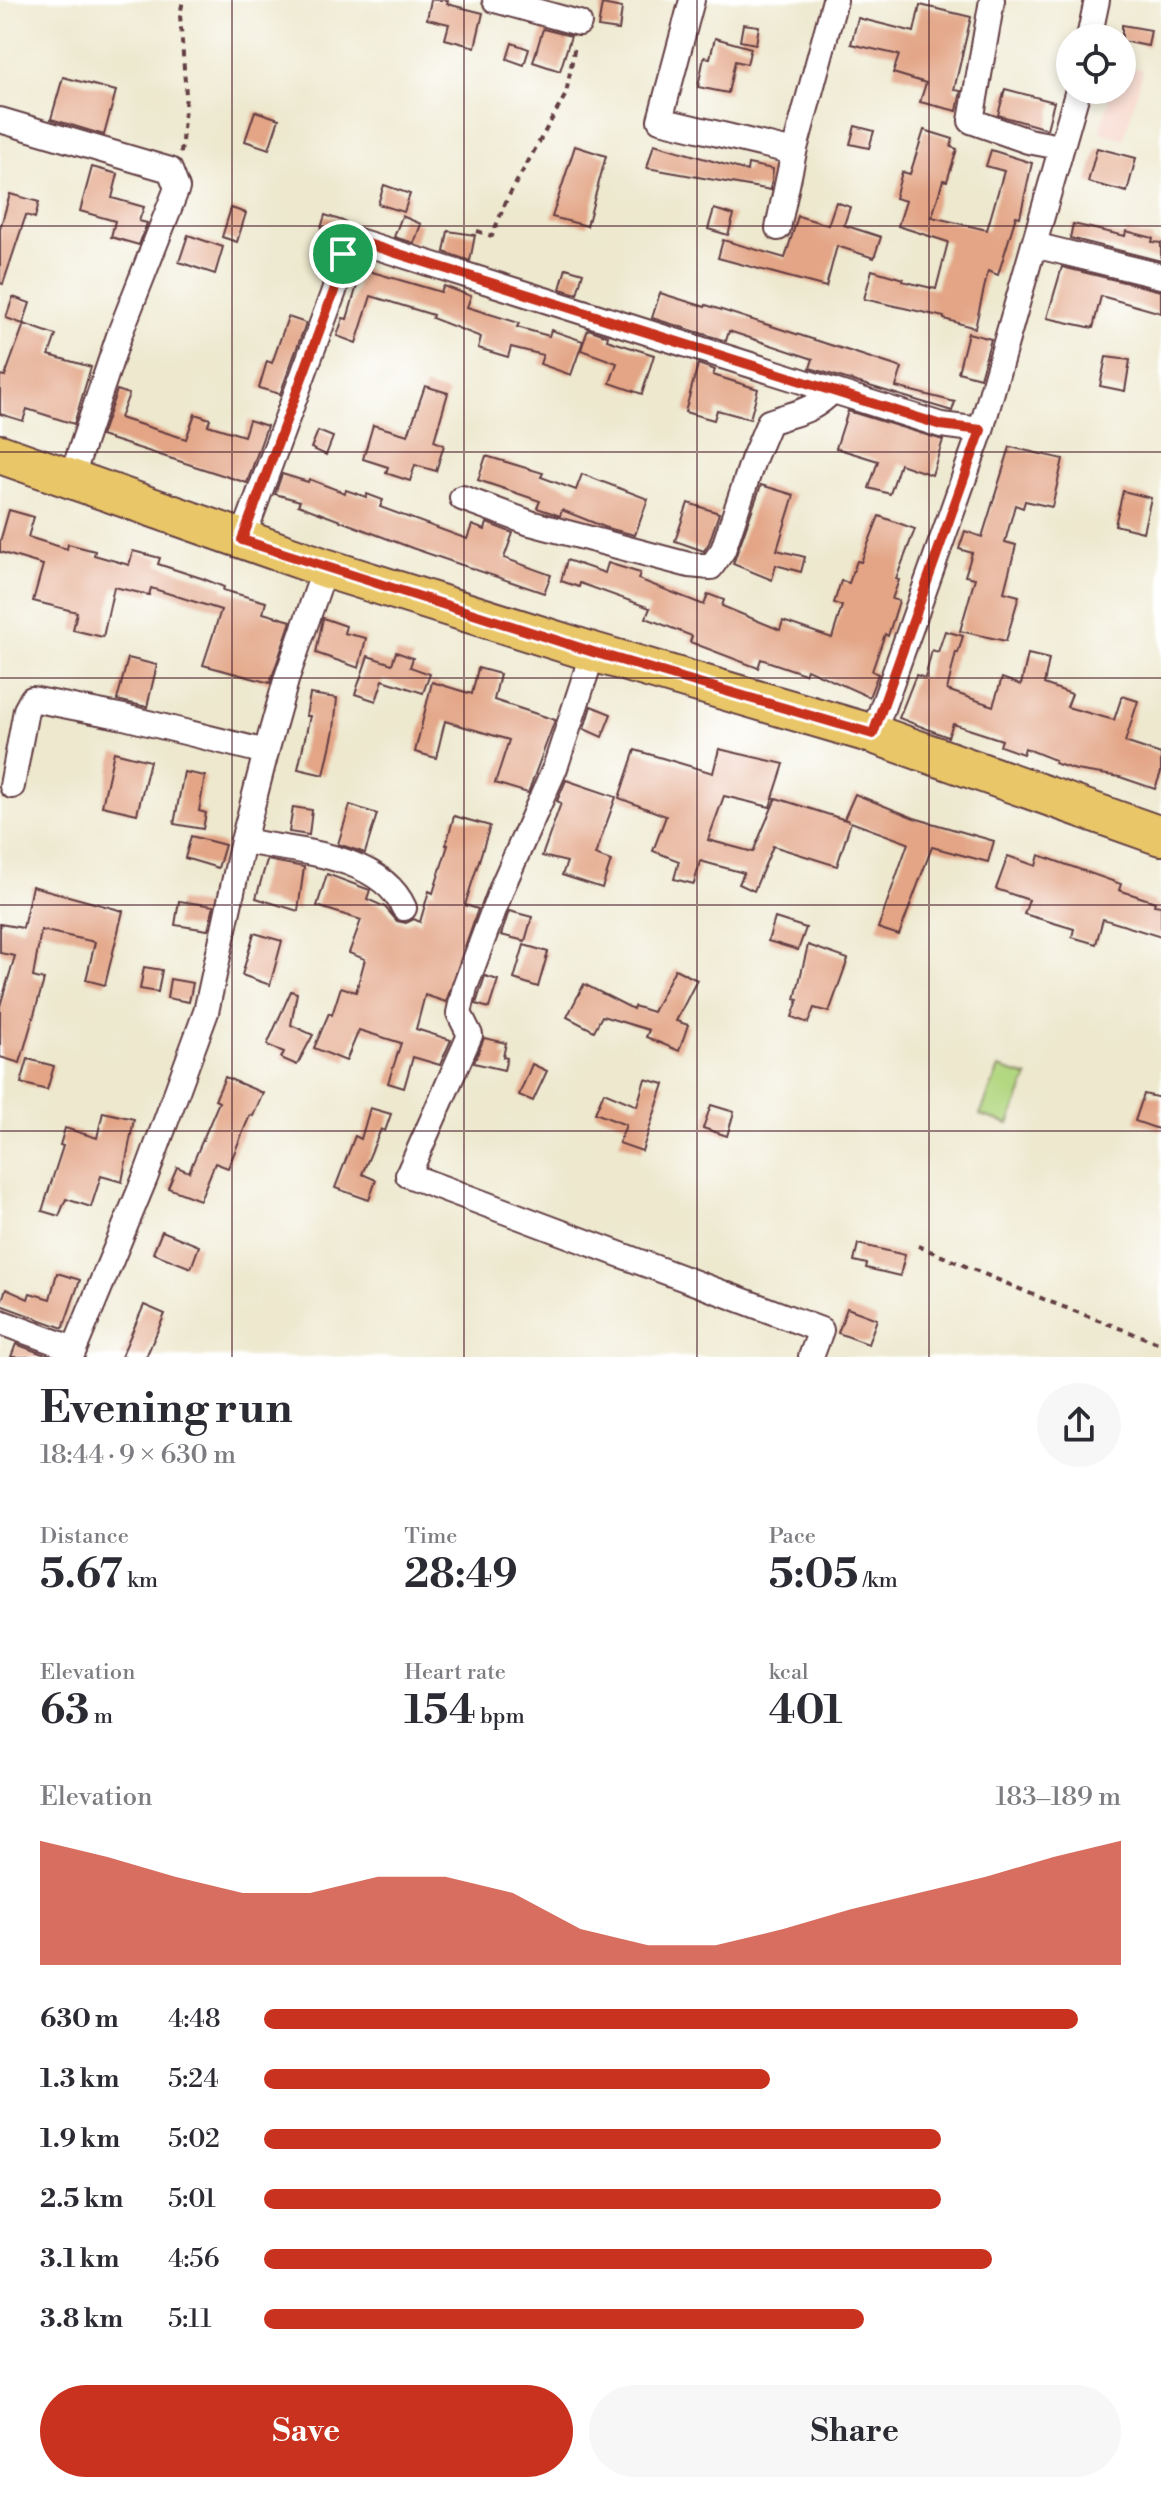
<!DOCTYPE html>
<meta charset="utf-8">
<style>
:root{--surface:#fff;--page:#f7f7f7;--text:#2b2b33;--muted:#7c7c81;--accent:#c8321e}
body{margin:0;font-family:"Libre Bodoni",serif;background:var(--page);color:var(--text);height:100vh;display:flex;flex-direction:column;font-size:30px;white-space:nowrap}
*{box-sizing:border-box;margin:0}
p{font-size:26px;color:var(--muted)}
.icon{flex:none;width:44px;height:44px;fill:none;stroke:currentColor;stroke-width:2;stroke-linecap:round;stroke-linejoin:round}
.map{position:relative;height:1357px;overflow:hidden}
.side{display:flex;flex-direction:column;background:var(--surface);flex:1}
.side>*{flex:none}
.fabs{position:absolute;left:1056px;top:24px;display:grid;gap:16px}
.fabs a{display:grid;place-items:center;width:80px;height:80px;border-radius:50%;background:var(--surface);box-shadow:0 4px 12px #0003;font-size:40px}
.pin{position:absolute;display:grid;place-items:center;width:68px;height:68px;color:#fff;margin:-34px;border:4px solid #fff;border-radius:50%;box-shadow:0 2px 8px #0007}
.round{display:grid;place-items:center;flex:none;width:84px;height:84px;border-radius:42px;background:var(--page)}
.overview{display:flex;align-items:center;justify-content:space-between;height:136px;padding:0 40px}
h1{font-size:44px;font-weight:700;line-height:60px}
.figures{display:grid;grid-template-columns:repeat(3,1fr);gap:12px;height:136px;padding:8px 40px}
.figures div{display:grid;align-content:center}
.figures b{font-size:40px;font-weight:700}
.figures small{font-size:22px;font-weight:400}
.figures p{font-size:22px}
.chart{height:224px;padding:16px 40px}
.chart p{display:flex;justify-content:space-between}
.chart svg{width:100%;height:144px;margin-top:8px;fill:var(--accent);opacity:.7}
.cta{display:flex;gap:16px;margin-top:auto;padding:16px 40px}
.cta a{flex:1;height:92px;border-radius:48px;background:var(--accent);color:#fff;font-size:32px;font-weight:700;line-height:92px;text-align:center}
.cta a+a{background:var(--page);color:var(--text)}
ul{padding:0 40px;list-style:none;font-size:26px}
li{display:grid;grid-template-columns:128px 96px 1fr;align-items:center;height:60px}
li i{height:20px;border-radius:10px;background:var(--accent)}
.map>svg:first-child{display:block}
.built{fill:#f6d1c5}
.green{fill:#b2d781;stroke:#7e7b56;stroke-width:2}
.building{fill:#e3a586}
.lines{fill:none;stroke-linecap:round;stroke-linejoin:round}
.minor-casing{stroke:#623d43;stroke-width:28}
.primary-casing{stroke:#623d43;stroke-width:42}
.path{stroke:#623d43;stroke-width:4;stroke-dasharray:6 6;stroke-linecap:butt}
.minor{stroke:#fff;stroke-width:24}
.primary{stroke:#e9c769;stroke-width:38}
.route-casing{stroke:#fff;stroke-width:16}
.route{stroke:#c8321e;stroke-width:10}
.grid{fill:none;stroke:#4a1f2b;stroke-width:2;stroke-opacity:0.55}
</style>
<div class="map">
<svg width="1161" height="1357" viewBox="0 0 1161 1357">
<rect width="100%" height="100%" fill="#fff"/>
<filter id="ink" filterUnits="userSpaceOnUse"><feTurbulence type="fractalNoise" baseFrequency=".0125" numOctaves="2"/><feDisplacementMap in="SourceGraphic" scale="16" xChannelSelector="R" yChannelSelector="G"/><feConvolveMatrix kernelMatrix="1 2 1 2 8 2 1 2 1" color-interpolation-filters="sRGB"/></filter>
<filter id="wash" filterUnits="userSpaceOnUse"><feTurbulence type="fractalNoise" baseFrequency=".006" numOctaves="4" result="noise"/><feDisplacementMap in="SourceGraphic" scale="32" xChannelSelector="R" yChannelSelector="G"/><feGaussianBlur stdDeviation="1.8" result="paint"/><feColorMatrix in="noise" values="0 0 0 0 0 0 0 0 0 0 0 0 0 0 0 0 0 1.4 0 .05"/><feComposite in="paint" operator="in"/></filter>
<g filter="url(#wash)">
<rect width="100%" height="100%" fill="#ede8ce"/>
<!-- built -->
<path class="built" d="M1122,64l21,6 -19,69 -24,-7 11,-42h11z"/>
<!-- green -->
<path class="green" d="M999,1068l29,9 -19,47 -29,-9z"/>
<g id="blocks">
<!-- building -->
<g class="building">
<path d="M431,0h17l-1,4 36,9 -8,34 -30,-8 4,-15 -22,-5z"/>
<path d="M602,4l20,4 -3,22 -21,-3z"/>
<path d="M920,5l51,12 -17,73 7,1 -4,20 -37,-9 6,-19 -33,-10 6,-18 -48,-11 7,-26 56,14z"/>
<path d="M743,24l16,2 -3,18 -16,-3z"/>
<path d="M1122,25l29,5 -3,16 -26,-5z"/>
<path d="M543,29l28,7 -11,35 -27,-9z"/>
<path d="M715,38l36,10 -4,16 -12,-3 -7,32 -30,-6 6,-30 6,1z"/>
<path d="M512,43l17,6 -5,16 -17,-6z"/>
<path d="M63,77l53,14 -12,44 -53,-16z"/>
<path d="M1005,89l49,13 -7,27 -49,-14z"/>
<path d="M255,111l24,8 -10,30 -24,-8z"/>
<path d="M855,126l19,5 -5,17 -19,-4z"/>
<path d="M924,130l29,9 -2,8 6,2 -10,32 -4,-1 -11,37 55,13 17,-59 -18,-5 5,-16 41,13 -12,54 -4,-1 -18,59 -10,-4 -13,57 -31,-9v-2l-80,-18 8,-29 31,9 -1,2 34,8 12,-47 -50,-16 8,-25 -11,-3 7,-26 8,2z"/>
<path d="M654,144l93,27 1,-7 25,5 -2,21 -124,-22z"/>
<path d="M575,146l31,10 -19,70 -35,-9z"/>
<path d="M1097,148l39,10 -9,34 -39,-10z"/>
<path d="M92,167l26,7 -6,24 32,9 -5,14 8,2 -8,22 -28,-8 4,-16 -35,-10z"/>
<path d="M384,185l26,9 -6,18 -26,-8z"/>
<path d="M10,194l29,8 -4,16 -9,-3 -23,69 -3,-1v-54z"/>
<path d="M836,202l14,5 -6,18 37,12 -7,21 -37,-12 -11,41 -108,-29 5,-18 62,18 13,-42 30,9z"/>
<path d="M231,208l15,5 -9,29 -15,-5z"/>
<path d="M714,209l20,6 -6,20 -20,-6z"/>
<path d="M325,215l21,7 -10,17 -17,-4z"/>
<path d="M402,216l19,8 -7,19 -20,-6z"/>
<path d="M1073,224l52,12 1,-5 27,7 -1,4 9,1v18l-91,-23z"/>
<path d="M448,231l27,4 -5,26 -26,-9z"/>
<path d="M188,235l35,12 -8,27 -36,-12z"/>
<path d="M1062,267l99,24v22l-60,-17 -8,32 -46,-10z"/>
<path d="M566,268l17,5 -6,21 -17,-5z"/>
<path d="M362,269l79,23 3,-6 27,10 -4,11 52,16 -2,4 32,9 2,-6 32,11 -12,34 -31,-11 3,-9 -32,-8 -3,10 -30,-9 3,-11 -49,-19 1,-3 -62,-19 -15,47 -19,-7 6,-18 4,1z"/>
<path d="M660,293l45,14 1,-2 196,63 -6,19 59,15 -3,9 -142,-43 3,-9 -84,-28 -3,10 -74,-23z"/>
<path d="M13,297l17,6 -7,21 -17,-6z"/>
<path d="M288,317l18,6 -26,71 -21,-6 8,-27 5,2z"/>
<path d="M24,324l32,11 -7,20 42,12 -17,57 -47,-15 -4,12 -23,-7v-39l5,1z"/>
<path d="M588,329l20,7 -1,4 47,15 -12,39 -32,-11 7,-20 -36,-13z"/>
<path d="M968,333l23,6 -11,39 -22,-6z"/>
<path d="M1106,357l24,3 -5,31 -25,-5z"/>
<path d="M698,364l17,6 -2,5 45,14 -8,30 -33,-9 -3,10 -29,-8z"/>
<path d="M425,386l23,7 -14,48 10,4 -8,26 -21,-6 -5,16 -24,-8 2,-6 -25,-8 10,-34 35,10z"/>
<path d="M117,390l12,4 -9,24 66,21 9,-25 15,5 -2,6 36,11 5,-16 18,6 -20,57 -146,-47z"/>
<path d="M848,411l95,29 -11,35 -32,-11 -10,30 -21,-6 9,-27 -42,-13z"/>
<path d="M318,431l15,6 -7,18 -15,-7z"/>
<path d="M1010,447l53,12 -11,48 -27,-6 -2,7 -8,-3 -10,37 11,3 -12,47 15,4 -13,45 -46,-10 15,-53 -10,-2 7,-23 -13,-4 6,-18 17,6z"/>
<path d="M486,456l57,17 -2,4 35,13 6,-16 66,25 -13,36 -28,-7 -45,-18 -2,6 -8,-3 -15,-5 3,-7 -62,-21z"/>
<path d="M282,474l26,8 1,-3 36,14 1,-3 20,7 1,-3 16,6 -3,7 87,32 5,-14 13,5 2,-7 26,10 -9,25 47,17 -7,18 -132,-45 -114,-43 2,-4 -25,-7z"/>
<path d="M761,485l33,10 -17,55 28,7 -4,15 -25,-7 -4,15 -39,-16z"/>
<path d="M1123,491l28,7 -8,34 -28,-7z"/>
<path d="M688,503l31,10 -10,30 -5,8 -29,-10z"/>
<path d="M9,510l25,7 -6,20 39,12 1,-5 27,7 -1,4 35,10 4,-14 27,7 -2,6 46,15 20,8 -1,3 43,12 -3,11 28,8 -21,62 -67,-18 18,-55 -70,-22 -2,7 -35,-8 -11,50 -30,-7 4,-18 -44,-11 10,-36 -43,-13v-10z"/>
<path d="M879,516l36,13 -19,50 3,1 -7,19 7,2 -11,35 -3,-2 -13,37 6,3 -9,23 -62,-28 -2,5 -44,-15 -3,9 -68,-26 2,-6 -46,-18 4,-10 -70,-25 -1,4 -18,-6 6,-21 38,13 3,-10 32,10 -2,6 66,26 4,-11 16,6 -2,6 58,24 3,-9 49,17 10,-32 -8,-3 7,-22 8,2 8,-22 4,1z"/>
<path d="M323,618l23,8 -2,7 22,5 -7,30 -43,-15z"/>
<path d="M945,631l18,5 -5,17 -2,-1 -9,38 46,16 9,-28 19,7 7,-31 21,5 -5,25 28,10 -5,13 47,13 8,-24 16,5 -13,41 36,12v18l-6,17 -35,-12 -44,-7 -22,-7 1,-3 -30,-12 -2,6 -23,-8 2,-6 -49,-16 -5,13 -49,-19 17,-43 9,3 7,-28 6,2z"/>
<path d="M396,652l17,6 -3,9 20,7 -7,19 -40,-13 -7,21 -21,-7 13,-38 24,8z"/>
<path d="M128,658l29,7 -10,42 -30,-7z"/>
<path d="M478,668l22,6 -6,26 61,20 -27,73 -33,-10 14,-43 -64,-19 -9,37 -21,-6 17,-70 40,12z"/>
<path d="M310,694l27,4 -3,32 -10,45 -26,-6 12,-53h-4z"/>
<path d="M591,706l20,8 -9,23 -18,-8z"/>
<path d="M719,749l65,15 -14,43 -46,-11 -16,44 45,12 23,-54 73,23 -5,-2 11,-25 59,24 80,23 -6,21 -56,-15 -33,88 -21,-7 30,-85 -57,-21 -14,44 -64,-20 -19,45 -15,-7 5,-11 -44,-12 -6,23 -20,-5 5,-18 -26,-10 13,-35 -47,-18 16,-48 78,23z"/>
<path d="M114,752l36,9 -13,53 -35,-8z"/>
<path d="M184,772l21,4 -6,35 7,2 -3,16 -29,-5z"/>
<path d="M566,780l50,17 -21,58 16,6 -9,27 -40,-13 5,-13 -25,-6 19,-53 -4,-2z"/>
<path d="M350,805l27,9 -12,39 -27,-9z"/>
<path d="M293,807l19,3 -3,25 -20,-3z"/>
<path d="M454,816l36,10 -25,79 13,4 -32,93 -21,-7 -9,34 35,11 -11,25 -27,-8 -9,31 -16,-5 13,-40 -42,-13 -13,31 -32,-13 15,-35 3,2 9,-28 15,5 9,-33 -16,-6 12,-33 -44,-14 10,-32 40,15 3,1 -3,9 18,8 12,14 9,2 8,-4 6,3 9,-31 4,2 15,-48h-2z"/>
<path d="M191,836l34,9 -7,23 -33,-10z"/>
<path d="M1039,855l82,29 -2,6 36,12 -1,3 7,1v31l-58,-18 -7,25 -24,-7 2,-8 -50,-15 5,-14 -33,-11 12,-33 28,10z"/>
<path d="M267,860l37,7 -6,44 -42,-13z"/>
<path d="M32,886l91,25 -18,74 -19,-5 9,-38 -54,-12 -8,47 11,3 -24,83 -20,-6v-51l15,-50 -15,-3v-29l23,4z"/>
<path d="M179,901l35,5 -6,24 -33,-5z"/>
<path d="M509,911l23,6 -7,24 -24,-6z"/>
<path d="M775,918l31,10 -8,22 -30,-9z"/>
<path d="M254,933l28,8 -12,44 -28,-10z"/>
<path d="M524,945l24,7 -10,35 -24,-8z"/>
<path d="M808,945l40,14 -19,53 -15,-4 -6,15 -16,-6 6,-17 -3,-1z"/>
<path d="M144,967l18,3 -4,22 -18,-3z"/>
<path d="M675,969l22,11 -21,41 12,4 -9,26 -33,-14 3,-7 -47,-14 -8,15 -27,-14 17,-33 49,25 1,-3 19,6z"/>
<path d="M485,976l13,4 -9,28 -13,-4z"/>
<path d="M170,979l23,4 -4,19 -22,-4z"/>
<path d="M291,991l6,2 -6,32 22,10 -16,30 -16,-7 3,-6 -17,-7z"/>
<path d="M484,1038l22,5 -3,14 4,1 -3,12 -30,-7z"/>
<path d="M28,1059l26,7 -7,24 -26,-7z"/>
<path d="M532,1064l15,7 -14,30 -14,-6z"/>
<path d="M225,1077l38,16 -10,23 -3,-1 -22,53 -13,-5 -15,37 -32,-12 9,-21 12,5 30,-70 -4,-2z"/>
<path d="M645,1079l19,5 -22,67 -23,-8 7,-18 -31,-12 9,-21 33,14z"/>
<path d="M1144,1094l17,4v32l-26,-9z"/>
<path d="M711,1105l23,7 -7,24 -24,-8z"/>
<path d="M370,1108l21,6 -6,17 -4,-2 -19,45 14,6 -7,20 -34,-12 20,-52 6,3z"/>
<path d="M103,1112l31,7 -12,63 -21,-6 -10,31 -25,-8 -7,17 -17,-5 21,-65 -3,-1 5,-17 32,10z"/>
<path d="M162,1231l37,15 -8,22 -38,-15z"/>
<path d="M858,1244l47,11 -5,21 -34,-8 1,-4 -13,-3z"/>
<path d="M57,1273l23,7 -17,48 -63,-23 6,-16 22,10 2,-6 20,6z"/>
<path d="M144,1305l21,9 -19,43h-25z"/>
<path d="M847,1308l30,11 -9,25 -30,-11z"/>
<path d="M16,1344l32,12v1h-37z"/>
</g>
</g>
</g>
<g filter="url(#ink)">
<use href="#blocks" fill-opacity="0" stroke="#623d43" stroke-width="2"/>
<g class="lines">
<!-- minor casing -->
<g class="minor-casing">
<g id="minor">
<path d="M495,0l84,23"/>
<path d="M692,0l-32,120 134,32"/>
<path d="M992,0l-21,121 57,20 32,6"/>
<path d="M1089,38l8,-38"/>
<path d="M0,120l170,50 7,18 -57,145 -49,146"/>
<path d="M778,228l16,-76 41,-152"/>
<path d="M1034,245l127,31"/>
<path d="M462,498l68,25 159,42 22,2 12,-17 30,-90 16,-38c27,-10 42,-9 63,-31"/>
<path d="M242,540l92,-249 9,-37 12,-14 586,185 40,5"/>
<path d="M593,652l-38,116 -52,117 -38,102 -6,26 11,22 -62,140 413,155 -10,27"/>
<path d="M873,734l108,-304 97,-340"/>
<path d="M12,786l14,-76 6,-11 92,18 142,35"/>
<path d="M243,841c51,10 137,13 161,67"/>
<path d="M0,1322l74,27"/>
<path d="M71,1357l74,-179 61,-166 37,-171 23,-89 21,-75 38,-109"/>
</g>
</g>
<!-- primary casing -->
<g class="primary-casing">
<path id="primary" d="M0,454l325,114 268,84 280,82 288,102"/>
</g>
<!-- path -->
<g class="path">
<path d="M181,153l5,-58 -6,-80 3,-15"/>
<path d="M477,231l15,5 15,-37 59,-105 9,-49"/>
<path d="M918,1246l130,55 113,43"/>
</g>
<!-- minor -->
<use href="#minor" class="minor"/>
<!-- primary -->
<use href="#primary" class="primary"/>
</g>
</g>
<g class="lines" filter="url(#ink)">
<!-- route casing -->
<g class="route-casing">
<path id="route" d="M355,240l586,185 40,5 -108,304 -280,-82 -351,-112 92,-249 9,-37z"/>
</g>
<!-- route -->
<use href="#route" class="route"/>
</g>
<!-- grid -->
<path class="grid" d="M232,0v1357M464,0v1357M697,0v1357M929,0v1357M0,226h1161M0,452h1161M0,678h1161M0,905h1161M0,1131h1161"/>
</svg>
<div class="fabs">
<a><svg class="icon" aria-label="locate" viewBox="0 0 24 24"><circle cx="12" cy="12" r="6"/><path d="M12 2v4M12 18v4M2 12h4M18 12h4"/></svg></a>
</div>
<div class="pin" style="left:343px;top:254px;background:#1e9e55"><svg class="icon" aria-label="arrive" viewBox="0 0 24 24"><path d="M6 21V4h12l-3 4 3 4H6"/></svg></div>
</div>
<section class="side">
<div class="overview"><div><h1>Evening run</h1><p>18:44 · 9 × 630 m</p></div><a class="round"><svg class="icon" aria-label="share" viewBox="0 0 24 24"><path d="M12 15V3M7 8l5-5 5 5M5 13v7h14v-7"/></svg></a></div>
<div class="figures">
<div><p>Distance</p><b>5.67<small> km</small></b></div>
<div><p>Time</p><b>28:49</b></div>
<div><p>Pace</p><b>5:05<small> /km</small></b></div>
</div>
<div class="figures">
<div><p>Elevation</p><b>63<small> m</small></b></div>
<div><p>Heart rate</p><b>154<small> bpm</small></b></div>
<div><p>kcal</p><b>401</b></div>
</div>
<div class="chart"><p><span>Elevation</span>183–189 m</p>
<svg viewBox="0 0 160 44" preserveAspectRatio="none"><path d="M0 44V6L10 11L20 17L30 22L40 22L50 17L60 17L70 22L80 33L90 38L100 38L110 33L120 27L130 22L140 17L150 11L160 6V44z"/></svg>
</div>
<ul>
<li><b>630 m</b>4:48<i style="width:95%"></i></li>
<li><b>1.3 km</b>5:24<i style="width:59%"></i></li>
<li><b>1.9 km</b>5:02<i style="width:79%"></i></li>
<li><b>2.5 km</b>5:01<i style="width:79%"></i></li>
<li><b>3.1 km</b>4:56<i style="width:85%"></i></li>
<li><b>3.8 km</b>5:11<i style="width:70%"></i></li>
</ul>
<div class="cta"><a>Save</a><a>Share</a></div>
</section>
